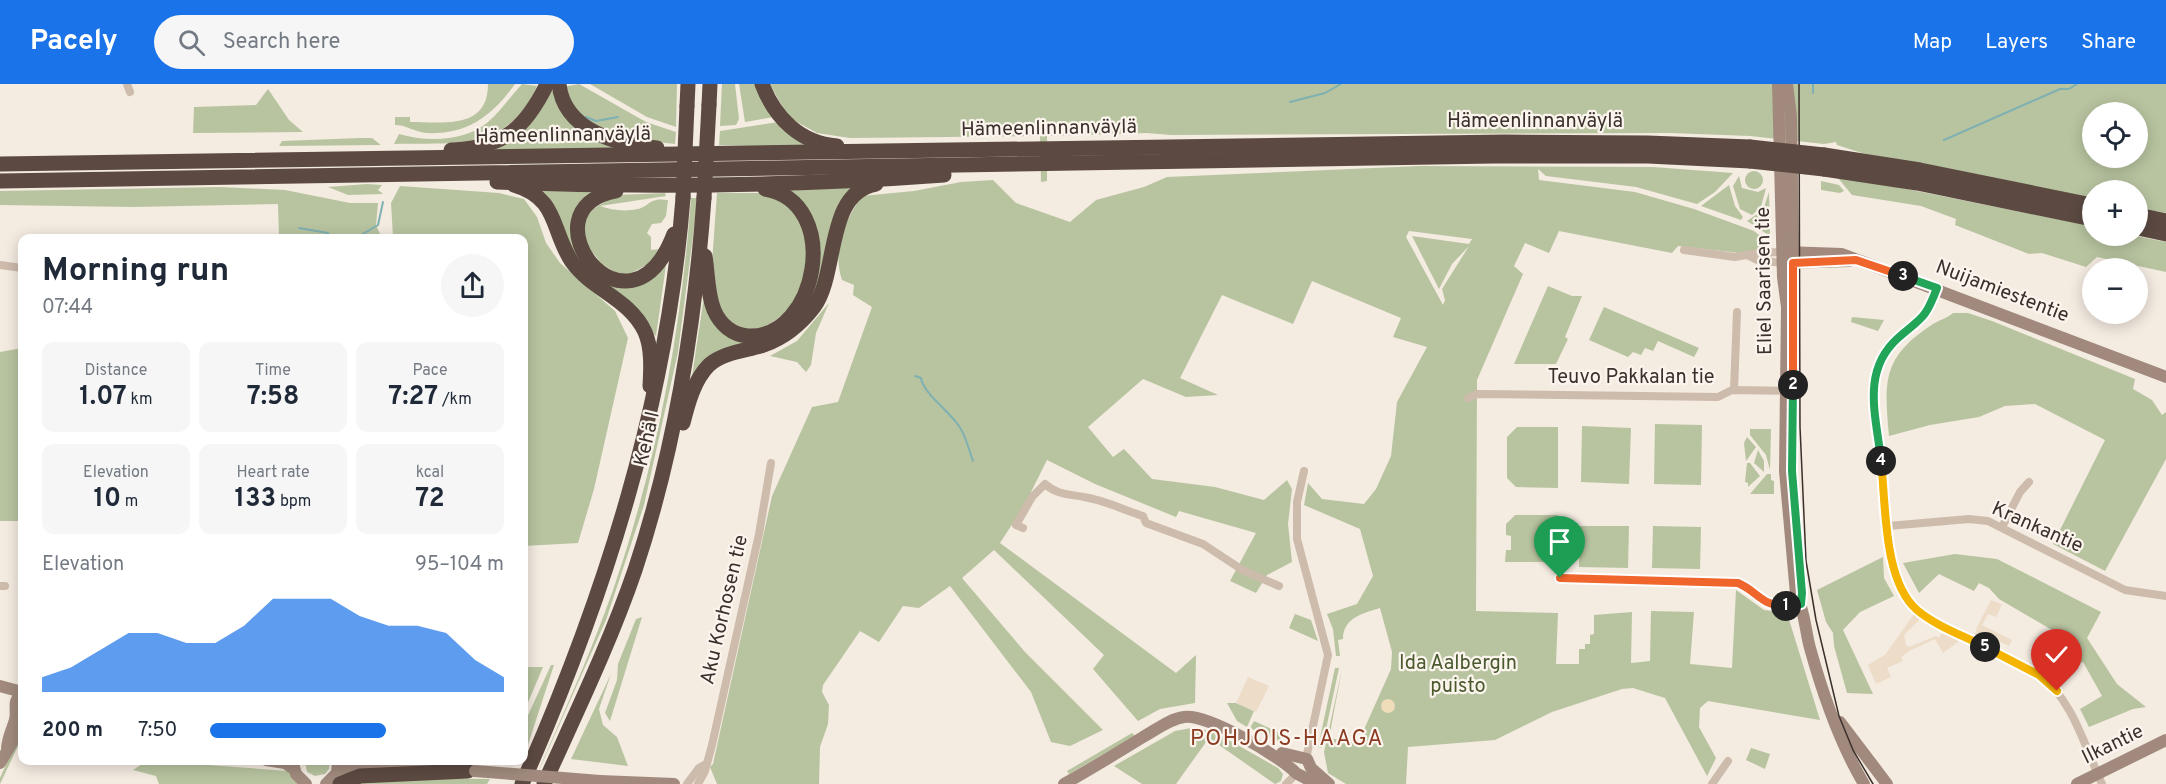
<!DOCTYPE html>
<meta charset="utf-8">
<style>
:root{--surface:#fff;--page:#f6f6f7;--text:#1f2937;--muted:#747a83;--accent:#1a73e8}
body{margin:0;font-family:Overpass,sans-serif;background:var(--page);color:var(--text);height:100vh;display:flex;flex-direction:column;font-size:22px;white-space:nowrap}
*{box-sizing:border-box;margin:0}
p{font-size:20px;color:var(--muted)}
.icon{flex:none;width:33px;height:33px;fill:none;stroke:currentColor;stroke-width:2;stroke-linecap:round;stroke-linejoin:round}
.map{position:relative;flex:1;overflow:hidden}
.sheet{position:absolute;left:18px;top:150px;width:510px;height:531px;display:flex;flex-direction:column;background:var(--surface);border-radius:12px;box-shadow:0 3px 15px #0003}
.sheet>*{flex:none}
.fabs{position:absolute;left:2082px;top:18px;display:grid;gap:12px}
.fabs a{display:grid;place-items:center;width:66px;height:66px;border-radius:50%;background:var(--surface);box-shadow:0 3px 15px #0003;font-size:30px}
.pin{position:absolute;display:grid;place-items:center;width:51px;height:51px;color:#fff;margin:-62px -26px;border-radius:50% 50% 50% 0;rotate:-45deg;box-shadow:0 0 6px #0007}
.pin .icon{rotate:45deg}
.km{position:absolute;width:30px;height:30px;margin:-15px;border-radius:50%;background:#222;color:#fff;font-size:16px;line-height:30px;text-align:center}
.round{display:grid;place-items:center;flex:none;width:63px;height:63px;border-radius:32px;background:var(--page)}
.headline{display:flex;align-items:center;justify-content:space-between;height:102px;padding:0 24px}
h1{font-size:33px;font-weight:700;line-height:45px}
.figures{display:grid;grid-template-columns:repeat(3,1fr);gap:9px;height:102px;padding:6px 24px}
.figures div{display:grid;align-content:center;border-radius:12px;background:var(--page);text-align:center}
.figures b{font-size:26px;font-weight:700}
.figures small{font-size:16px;font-weight:400}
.figures p{font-size:16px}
.chart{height:168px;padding:12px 24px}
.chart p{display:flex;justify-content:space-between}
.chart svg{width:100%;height:108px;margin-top:6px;fill:var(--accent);opacity:.7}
ul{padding:0 24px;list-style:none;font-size:20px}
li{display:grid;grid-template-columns:96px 72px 1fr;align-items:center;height:45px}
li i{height:15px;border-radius:8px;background:var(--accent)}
header{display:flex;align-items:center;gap:36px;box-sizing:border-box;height:84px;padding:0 30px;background:var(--accent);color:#fff}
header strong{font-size:28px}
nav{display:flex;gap:33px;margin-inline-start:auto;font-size:21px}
.search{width:420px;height:54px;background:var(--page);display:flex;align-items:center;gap:15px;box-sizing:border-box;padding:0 21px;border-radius:33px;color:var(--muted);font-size:22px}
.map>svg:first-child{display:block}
.green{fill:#b8c4a0;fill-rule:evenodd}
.sand{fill:#efdcb8}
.plaza{fill:#ecdcc8}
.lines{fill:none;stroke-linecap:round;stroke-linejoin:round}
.stream{stroke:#7fb0b2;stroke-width:2}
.street{stroke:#cdbbac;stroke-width:8}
.secondary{stroke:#a18a7d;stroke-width:12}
.highway{stroke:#5c4a42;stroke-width:15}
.tram{stroke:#3b302b;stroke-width:1.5}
.secondary-bridge{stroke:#a18a7d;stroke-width:12}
.highway-bridge{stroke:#5c4a42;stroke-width:15}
.split-1-casing{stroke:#fff;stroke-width:12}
.split-2-casing{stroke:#fff;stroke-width:12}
.split-3-casing{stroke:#fff;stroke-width:12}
.split-4-casing{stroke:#fff;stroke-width:12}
.split-5-casing{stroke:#fff;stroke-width:12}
.split-6-casing{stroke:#fff;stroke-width:12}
.split-1{stroke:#f0652b;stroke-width:8}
.split-2{stroke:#22a559;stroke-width:8}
.split-3{stroke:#f0652b;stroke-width:8}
.split-4{stroke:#22a559;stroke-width:8}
.split-5{stroke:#f5b400;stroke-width:8}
.split-6{stroke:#f5b400;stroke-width:8}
.labels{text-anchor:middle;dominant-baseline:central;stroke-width:4.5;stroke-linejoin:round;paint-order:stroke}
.street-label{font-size:20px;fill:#3b302b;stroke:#fbf5ee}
.park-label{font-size:20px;fill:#4a5a2e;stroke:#fbf5ee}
.quarter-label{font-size:22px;letter-spacing:1.5px;fill:#8c3b22;stroke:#fbf5ee}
</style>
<header>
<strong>Pacely</strong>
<div class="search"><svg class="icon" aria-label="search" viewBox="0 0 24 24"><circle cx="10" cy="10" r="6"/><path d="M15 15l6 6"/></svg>Search here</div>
<nav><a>Map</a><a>Layers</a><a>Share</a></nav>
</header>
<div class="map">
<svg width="2166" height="700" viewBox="0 0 2166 700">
<rect width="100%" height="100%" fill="#f4ebe1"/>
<!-- green -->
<g class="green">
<path d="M488,0h27c-23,32 -48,51 -89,49 -11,-1 -20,-8 -31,-8v-8h15v5c34,0 78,8 78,-38z"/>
<path d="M522,0l15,2c-27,65 -84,57 -143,58l5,-10c27,8 66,8 89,-12 13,-11 22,-25 34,-38z"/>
<path d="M579,0l67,38 30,10 -1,12 -51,-6 -42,-18 -19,-33z"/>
<path d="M590,0h87l-1,43 -29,-10z"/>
<path d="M722,0h13l4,35 -3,6 -16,1z"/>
<path d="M739,0h18l17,33 -29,5z"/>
<path d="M770,0h1396v129l-28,-5v-18h-46v8l-230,-45 -25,-8 -1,-3 -12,2 -74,-8 -80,-3 -499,2 -24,-2 -100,3v45l-6,1 -1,-46 -190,2 -33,-5 -29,-16zM2092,28h46v46h-46z"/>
<path d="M268,5l21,31 14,12 -110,1 1,-26 62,-2z"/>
<path d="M550,7h3l10,24 56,33 -122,4 -1,-3c27,-12 41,-32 54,-58z"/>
<path d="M778,38l32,25 -91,-2 1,-14z"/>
<path d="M360,54h12l9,7 -102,1 3,-5z"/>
<path d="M1419,82l234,1 80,6 -18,19 -18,12 -61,-17 -90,-11 -8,-7 1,11 96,12 59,17 60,22 10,8 2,9 -26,5 -62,-7 -6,7 -113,-22 -10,22 -24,-10 -11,23 9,8 -46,106 -1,231 82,2 -2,51h23v-15h6v-5h5v-9l4,-1v-19l38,-3 -1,51 19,-2 1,-50 43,1 -4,52 42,4 4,-78 28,20 23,3 33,107 -112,-19 -8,7 -1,19 17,31 -9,18 -42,-78 -32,-10 -11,1 -70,23 -57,28 -87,7 -2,37h-60l-18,-11 -4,-21 18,-83 -13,69 29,5 33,-74 1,-17 -12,-44c-17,5 -37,10 -37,31l-5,1 2,16h-4l-3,-27 -6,-15 30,-10 16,-28 -13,-47 -56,-24 4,-22 14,16 42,5 12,-15 15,-33 6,-54 30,-55 -34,-10 8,-19 -89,-37 -19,43 -71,-29 -42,83 38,17 -32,2 -43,-18 -55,48 25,30 11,-8 28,30 63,8 49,13 23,-20 5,9 -4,35 4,38 -25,13 -11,18 -26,-12 26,-48 -77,-22 -3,6 -81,-33 -48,-24 -23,46 -24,37 176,130 20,-18 -1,48 -35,6 -22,12 -45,-52 11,-14 -110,-105 -32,28 63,74 78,78 -33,16 -19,-4 -20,-50 -81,-106 -31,22 -16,-2 -24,36 -19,-11 -37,54 -1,7 7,13 -1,19 -8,23 -1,37h-102l-7,-17 3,-3 59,-268 40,-89 26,-5 34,-95 -19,-12 1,-10 -12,-5c-10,-28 3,-61 20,-84l52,-5 47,-9 32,-2 23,23 54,19 26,-22 48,-13 23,-10zM1409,147l63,8 -3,5 -57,-8 27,53 13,-25 17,-18 -27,43 3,11 -2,5 -37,-68z"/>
<circle cx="1754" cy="96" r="9"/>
<path d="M1739,92l3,12 16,4 8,-4 -5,19 -9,8 -12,-6 -7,-23z"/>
<path d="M1838,94l59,9 195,39v10h44l30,6v30l-69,-15 -11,10 -44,-14 -13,1 -74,-29 1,-6 -35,-13 -69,-11z"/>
<path d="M1821,97l18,4 5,6 -4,2 -19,-3z"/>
<path d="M367,100l15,1 -4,5 5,4 -35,1 -20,-8z"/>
<path d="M859,101c-38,32 -24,89 -55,128 -35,44 -82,18 -113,70l13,-87c6,10 7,23 17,32 42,43 91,-26 96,-65 2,-17 -2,-39 -10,-54 -4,-10 -15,-15 -24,-21z"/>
<path d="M1729,101l6,21 8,11 -2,3 -40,-14z"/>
<path d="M400,102l99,7 25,6 13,18 9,26 14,20 55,48 13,27 -34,151 -16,54 -54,3v-308h-245l-1,-34 -145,3 -133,-2v-14l220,-4 65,3 65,13h28l-2,22 4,9 13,3 -2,-34z"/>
<path d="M532,104l66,2 -24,28 32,63 60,-16 -10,71 -71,-65z"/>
<path d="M1769,108v1l1,43 -23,-15 16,-11z"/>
<path d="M665,109l1,3 -66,10c11,4 25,6 37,3 13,-2 11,-12 31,-9l-2,16 -5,7 -9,1 -5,9 4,4v13l9,-1 -3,11 -34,17 -21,-13 -21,-26 2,-23 33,-20z"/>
<path d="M717,109h48l25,10 17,33 -2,45 -16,29 -26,19h-23l-21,-18 -7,-48z"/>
<path d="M691,114h7l-20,154 -34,153 -38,115 -73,164c27,-64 57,-128 80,-194 44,-127 68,-258 78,-392z"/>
<path d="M1548,202l24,10h10l-17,41 3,2 -12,25h-42z"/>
<path d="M829,219l-13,30 -5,32 -5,7 -9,-10 -27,-6 27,-15z"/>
<path d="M1604,223l95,41 -5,9 -36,-16 -5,10 -8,-3 -4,7 -8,-3 -5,5 -39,-17z"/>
<path d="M1953,229h15l24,8 143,58 -2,10 19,11 10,15 4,-3v47l-61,112 -52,-27 52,-104 -70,-36 -30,2 -26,11 -49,8 -41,11c-5,-55 -7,-79 44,-112 6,-4 13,-5 20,-11z"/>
<path d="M1852,233l32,3 -6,11 -27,-9z"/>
<path d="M22,264v173h-22v-169z"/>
<path d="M1655,340l47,1 -1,60 -47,-1z"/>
<path d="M1582,342l49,2 -2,56 -48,-2z"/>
<path d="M1517,343h41v61l-42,-1 -9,-9v-41z"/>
<path d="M1750,345h21l-1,41 -4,-15 -16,-20z"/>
<path d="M1747,353l9,10 -10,14 -2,-18z"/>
<path d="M1758,366l6,11v11l-10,-9z"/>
<path d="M1747,379h3l10,13 -12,11v-4l-3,-1z"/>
<path d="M1767,390h4v6l3,1v13h-24z"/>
<path d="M1515,431h43v47h-53l1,-12h5v-14l-5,-1v-11z"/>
<path d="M1580,442h49l-1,42 -49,-1z"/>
<path d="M1653,442l48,1 -1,42 -48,-1z"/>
<path d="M1955,470l42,5 104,53 -14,26 30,46 29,23 -13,2 -44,18 -9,-18 22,-13 -19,-34 -29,12 15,-34 -70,-41 -10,-11 -10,-5 -5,8 -35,-17 -20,19 -16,-30z"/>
<path d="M1883,473l1,21 10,18 -34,16 -17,18 30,64 -26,-1 -13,-47 -1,-13 -7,-11 -9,-32z"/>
<path d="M1295,530l16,6 7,21 -29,-13z"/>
<path d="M642,533l-32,104 -5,-8 12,-33 1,-16 18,-45z"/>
<path d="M551,581h3l-30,92v-33z"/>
<path d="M524,583h19l-19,45z"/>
<path d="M1335,584h4l-17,80 -4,-1z"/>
<path d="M611,590l-12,35 4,16 14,12 11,29 -57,-7z"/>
<path d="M1227,619h9l18,8 -7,16 -10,-6z"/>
<path d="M1254,637l28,13 -3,8 -29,-14z"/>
<path d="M1197,643l23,8 58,33 5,6 -2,7 -6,3 -66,-46 -33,46h-34l-28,-18 61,-35z"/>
<path d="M1132,649l3,3 -66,38 -2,-3z"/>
<path d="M19,652l3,2 -22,46v-6z"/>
<path d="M1751,664l19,6 -5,15 -19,-9z"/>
<path d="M154,677l134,10 11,13h-140l-3,-8 -23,-6 12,-8z"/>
<path d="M305,677h25l-1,8 -4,5 -10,2 -8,-4z"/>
<path d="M377,694l113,1 -3,5h-137z"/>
</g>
<!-- sand -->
<circle class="sand" cx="1388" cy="622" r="7"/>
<!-- plaza -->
<g class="plaza">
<path d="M1991,516l11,4 -6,13 -8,-3 -6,11 30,15 -3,6 -19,-9 -7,9 -10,-5 4,-14z"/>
<path d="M1917,526l7,5 -20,20 2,10 3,2 27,-11 3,2 7,-11 19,10 -22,16 -8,-14 -26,12 -8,6 2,4 -16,7 4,9 -15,7 -8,-19 17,-10z"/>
<path d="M1248,593l21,9 -13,26 -20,-9z"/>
</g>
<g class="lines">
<!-- stream -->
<g class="stream">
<path d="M1813,0v9"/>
<path d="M1290,18l35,-9 16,-9"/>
<path d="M586,33l10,4 22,-4"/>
<path d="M532,52l40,-1"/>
<path d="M1944,56l116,-51h9l8,-5"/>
<path d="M299,144l29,5 2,5"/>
<path d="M356,154l22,-13 5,-23"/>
<path d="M915,292l6,2c2,15 28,33 38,48 7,10 10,24 14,35"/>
</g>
<!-- street -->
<g class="street">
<path d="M127,0l3,8"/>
<path d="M1684,166l51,7 23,-4 24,-1"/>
<path d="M1749,172l8,4 26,3"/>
<path d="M0,181l22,3"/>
<path d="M1937,204l-11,27 -29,24 -16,19 -9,29 20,182 13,27 19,19 115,60c34,24 46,73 63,109"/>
<path d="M1734,306l3,-78"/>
<path d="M1468,314l9,-4 241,3 14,-7 61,1"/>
<path d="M1304,387l-7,31v37l31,116 -22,104"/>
<path d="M1888,442l81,-7 19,2 137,69 41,6"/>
<path d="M2002,443l18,-35 9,-10"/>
<path d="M1023,444l-7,-3 16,-28 13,-13c12,11 24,10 39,13 20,3 40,13 59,19l3,7 57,21 41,27 35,15"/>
<path d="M1560,494l178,5 31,21h32"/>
<path d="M0,502h5"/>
<path d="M687,700l12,-16 7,-4"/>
<path d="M698,700l7,-13 7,-26 47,-211 12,-71"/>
<path d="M1286,700l11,-11"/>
<path d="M1712,700l16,-23"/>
</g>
<!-- secondary -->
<g class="secondary">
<path d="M1778,0l5,193 4,30 -2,164 11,123c9,17 9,36 14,54 13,47 29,94 54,136"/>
<path d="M1787,0l4,32 3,197"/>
<path d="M1785,168l57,2 324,123"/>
<path d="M1786,179l63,-2"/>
<path d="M0,602l22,6"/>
<path d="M1840,638l47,62"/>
<path d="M7,664c1,-11 5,-18 8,-28 3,-11 -4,-18 7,-26"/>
<path d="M1282,669l25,6 4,9 18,16"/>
<path d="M266,676l19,3 9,6"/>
<path d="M412,676l44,8"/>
<path d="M0,679l22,-37"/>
<path d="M293,679l3,11 10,10"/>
<path d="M337,689l16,-8 64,-3"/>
<path d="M600,697l74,3"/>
<path d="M326,700l11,-11 1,-13"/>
<path d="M1064,700c27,-15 53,-31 79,-47 13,-7 26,-18 41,-20 23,-4 97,40 112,56 3,2 14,7 19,11"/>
<path d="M2077,700l89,-44"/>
</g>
<!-- highway -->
<g class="highway">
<path d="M559,0c5,47 59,61 98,64"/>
<path d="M762,0c13,34 38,59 75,62"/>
<path d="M709,21l1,-21"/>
<path d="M687,22l1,-22"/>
<path d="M451,66c52,-2 74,-21 96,-66"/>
<path d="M1824,71l96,15 172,35"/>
<path d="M0,80l1505,-22 143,1 102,4"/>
<path d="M1824,85l93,14 175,36"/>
<path d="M0,97l1494,-25h154l102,5"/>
<path d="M497,98c149,6 298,4 447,-7"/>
<path d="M514,101c45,13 37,46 58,77 20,28 58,37 73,70 7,16 6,36 5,54"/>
<path d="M616,107c-96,18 12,163 58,43"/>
<path d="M2138,131l28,6"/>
<path d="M2138,144l28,6"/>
<path d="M705,172c3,18 2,37 9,54 6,14 18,25 34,26 70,3 95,-134 17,-147"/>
<path d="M683,339c5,-20 11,-43 26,-58 15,-13 37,-14 55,-20 20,-7 37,-21 50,-38 25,-35 11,-114 62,-123"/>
<path d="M340,700l20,-8 108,-5"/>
<path d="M522,700c83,-187 145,-382 161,-586"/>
<path d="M544,700c32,-71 66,-141 91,-214 40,-120 60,-246 69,-372"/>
</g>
<!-- tram -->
<path class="tram" d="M1799,0l1,343 6,134 10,59 23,96 14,34 20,34"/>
<!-- secondary-bridge -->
<path class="secondary-bridge" d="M475,687l125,10"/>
<!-- highway-bridge -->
<g class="highway-bridge">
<path d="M1750,63l74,8"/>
<path d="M1750,77l74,8"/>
<path d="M683,114l4,-92"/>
<path d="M704,114l5,-93"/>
</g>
</g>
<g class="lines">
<!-- split-1 casing -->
<g class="split-1-casing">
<path id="split-1" d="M1560,494l178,5c19,8 25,24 48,23"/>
</g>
<!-- split-2 casing -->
<g class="split-2-casing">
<path id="split-2" d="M1786,522l15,-2 1,-11 -10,-122 1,-86"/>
</g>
<!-- split-3 casing -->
<g class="split-3-casing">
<path id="split-3" d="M1793,301v-122l63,-3 47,16"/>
</g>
<!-- split-4 casing -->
<g class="split-4-casing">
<path id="split-4" d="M1881,377c-4,-43 -21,-89 17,-123 24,-21 27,-18 39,-50l-34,-12"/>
</g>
<!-- split-5 casing -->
<g class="split-5-casing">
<path id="split-5" d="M1881,377c5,43 2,120 36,149 19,16 45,25 68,37"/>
</g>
<!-- split-6 casing -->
<g class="split-6-casing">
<path id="split-6" d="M1985,563l54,28 18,16"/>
</g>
<!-- split-1 -->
<use href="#split-1" class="split-1"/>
<!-- split-2 -->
<use href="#split-2" class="split-2"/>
<!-- split-3 -->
<use href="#split-3" class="split-3"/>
<!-- split-4 -->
<use href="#split-4" class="split-4"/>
<!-- split-5 -->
<use href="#split-5" class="split-5"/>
<!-- split-6 -->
<use href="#split-6" class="split-6"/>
</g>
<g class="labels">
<!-- street labels -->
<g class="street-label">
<text x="1535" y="38">Hämeenlinnanväylä</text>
<text transform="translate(1049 45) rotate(-1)">Hämeenlinnanväylä</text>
<text transform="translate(563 52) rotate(-1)">Hämeenlinnanväylä</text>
<text transform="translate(1765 197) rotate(-91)">Eliel Saarisen tie</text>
<text transform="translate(2002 208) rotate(21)">Nuijamiestentie</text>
<text x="1631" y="294">Teuvo Pakkalan tie</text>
<text transform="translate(648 355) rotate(-77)">Kehä I</text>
<text transform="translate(2037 444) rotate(24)">Krankantie</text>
<text transform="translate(725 526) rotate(-77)">Aku Korhosen tie</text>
<text transform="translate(2113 661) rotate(-26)">Ilkantie</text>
</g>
<!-- park labels -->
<g class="park-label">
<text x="1458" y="580">Ida Aalbergin<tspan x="1458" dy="23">puisto</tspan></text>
</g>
<!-- quarter labels -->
<g class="quarter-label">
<text x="1287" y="655">POHJOIS-HAAGA</text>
</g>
</g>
</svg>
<div class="fabs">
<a><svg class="icon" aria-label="locate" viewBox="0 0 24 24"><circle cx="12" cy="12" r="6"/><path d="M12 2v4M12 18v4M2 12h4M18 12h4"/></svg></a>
<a>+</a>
<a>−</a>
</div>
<div class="pin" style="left:1560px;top:494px;background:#1e9e55"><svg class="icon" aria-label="arrive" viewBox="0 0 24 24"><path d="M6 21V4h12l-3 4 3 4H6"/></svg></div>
<div class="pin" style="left:2057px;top:607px;background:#d93025"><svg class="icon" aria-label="check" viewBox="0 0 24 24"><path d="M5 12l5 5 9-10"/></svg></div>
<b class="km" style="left:1786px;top:522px">1</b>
<b class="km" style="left:1793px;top:301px">2</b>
<b class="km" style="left:1903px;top:192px">3</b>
<b class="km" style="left:1881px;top:377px">4</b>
<b class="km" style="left:1985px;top:563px">5</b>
<section class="sheet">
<div class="headline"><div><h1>Morning run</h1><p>07:44</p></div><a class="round"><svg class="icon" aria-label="share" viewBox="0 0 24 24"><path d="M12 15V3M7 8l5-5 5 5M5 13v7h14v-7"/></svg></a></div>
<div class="figures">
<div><p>Distance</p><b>1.07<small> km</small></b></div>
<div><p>Time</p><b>7:58</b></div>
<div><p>Pace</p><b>7:27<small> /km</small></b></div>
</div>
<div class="figures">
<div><p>Elevation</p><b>10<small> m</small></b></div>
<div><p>Heart rate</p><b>133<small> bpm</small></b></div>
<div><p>kcal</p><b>72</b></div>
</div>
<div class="chart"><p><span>Elevation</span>95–104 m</p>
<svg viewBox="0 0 160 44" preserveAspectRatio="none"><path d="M0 44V38L10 34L20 27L30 20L40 20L50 24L60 24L70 17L80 6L90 6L100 6L110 13L120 17L130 17L140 20L150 31L160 38V44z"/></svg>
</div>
<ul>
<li><b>200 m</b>7:50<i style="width:60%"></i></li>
</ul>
</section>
</div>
